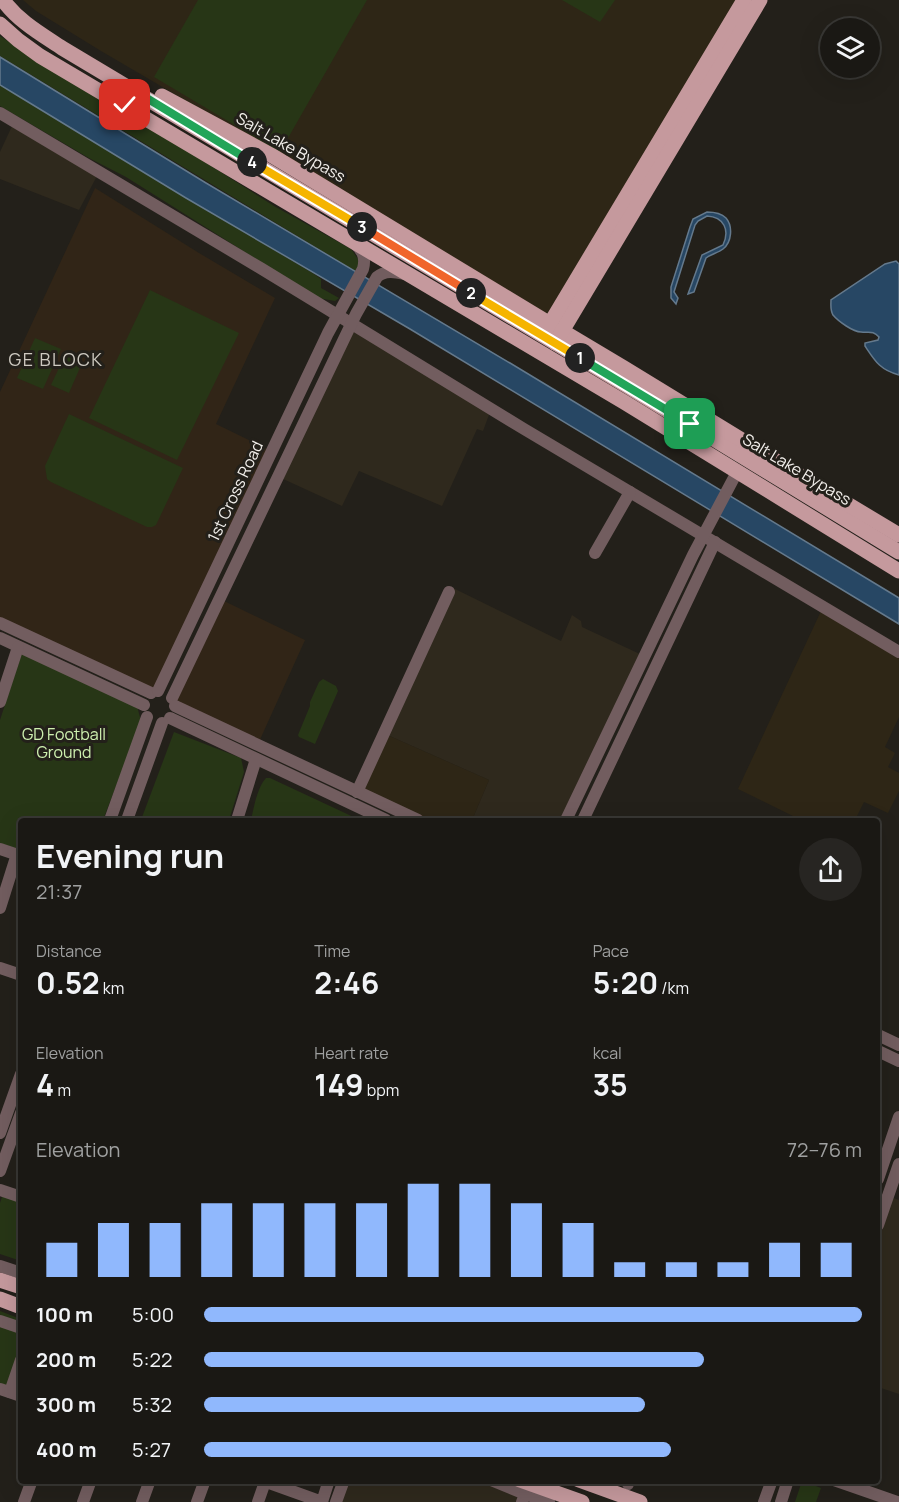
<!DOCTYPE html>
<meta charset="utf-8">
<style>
:root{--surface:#1a1814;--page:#272522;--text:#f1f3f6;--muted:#9fa0a0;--line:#383734;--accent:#90b8fd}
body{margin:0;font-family:Manrope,sans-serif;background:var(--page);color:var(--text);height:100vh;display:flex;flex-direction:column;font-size:22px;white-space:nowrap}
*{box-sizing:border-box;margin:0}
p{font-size:20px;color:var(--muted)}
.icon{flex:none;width:33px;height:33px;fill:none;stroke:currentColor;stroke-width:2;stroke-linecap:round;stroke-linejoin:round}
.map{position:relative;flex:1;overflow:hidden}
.panel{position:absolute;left:18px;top:818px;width:862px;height:666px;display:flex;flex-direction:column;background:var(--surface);border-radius:6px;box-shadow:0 6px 24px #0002,0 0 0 2px var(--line)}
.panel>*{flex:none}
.fabs{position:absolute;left:820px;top:18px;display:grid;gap:12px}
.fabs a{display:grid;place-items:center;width:60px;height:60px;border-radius:50%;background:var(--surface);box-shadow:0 6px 24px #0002,0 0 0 2px var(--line);font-size:30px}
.pin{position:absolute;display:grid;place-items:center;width:51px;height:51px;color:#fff;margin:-26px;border-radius:12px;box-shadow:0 3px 9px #0006}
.km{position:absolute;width:30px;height:30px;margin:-15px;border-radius:50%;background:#222;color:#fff;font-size:16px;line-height:30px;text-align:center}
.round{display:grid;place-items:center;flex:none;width:63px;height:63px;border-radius:32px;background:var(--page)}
.overview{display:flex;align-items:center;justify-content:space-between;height:102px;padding:0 18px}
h1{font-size:33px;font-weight:700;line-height:45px}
.metrics{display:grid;grid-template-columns:repeat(3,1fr);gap:9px;height:102px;padding:6px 18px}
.metrics div{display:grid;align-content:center}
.metrics b{font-size:30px;font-weight:700}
.metrics small{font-size:16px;font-weight:400}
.metrics p{font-size:16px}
.chart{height:168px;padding:12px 18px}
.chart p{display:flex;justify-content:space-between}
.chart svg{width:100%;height:108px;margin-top:6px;stroke:var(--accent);stroke-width:6}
ul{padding:0 18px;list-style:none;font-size:20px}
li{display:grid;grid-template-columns:96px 72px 1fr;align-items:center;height:45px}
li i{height:15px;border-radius:8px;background:var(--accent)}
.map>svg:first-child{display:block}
.built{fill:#2f291d}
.education{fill:#2e2616}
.medical{fill:#312517}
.green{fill:#273616}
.water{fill:#274764;stroke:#64798c;stroke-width:1.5}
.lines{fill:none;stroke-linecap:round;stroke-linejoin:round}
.minor{stroke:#725d5f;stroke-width:12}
.major{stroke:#c5999d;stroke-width:15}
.split-1-casing{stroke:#fff;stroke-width:12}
.split-2-casing{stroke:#fff;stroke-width:12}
.split-3-casing{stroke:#fff;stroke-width:12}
.split-4-casing{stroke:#fff;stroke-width:12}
.split-5-casing{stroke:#fff;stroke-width:12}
.split-1{stroke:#22a559;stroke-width:8}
.split-2{stroke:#f5b400;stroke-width:8}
.split-3{stroke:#f0652b;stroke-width:8}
.split-4{stroke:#f5b400;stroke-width:8}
.split-5{stroke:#22a559;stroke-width:8}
.labels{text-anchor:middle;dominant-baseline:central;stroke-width:6;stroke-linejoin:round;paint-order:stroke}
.street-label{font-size:16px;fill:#f2efeb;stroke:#23201a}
.park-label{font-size:16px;fill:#cef0af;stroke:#23201a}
.neighbourhood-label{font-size:18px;letter-spacing:1.5px;fill:#cdc9c0;stroke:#23201a}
</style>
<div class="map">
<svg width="899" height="1502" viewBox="0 0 899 1502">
<rect width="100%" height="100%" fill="#23201a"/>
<!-- built -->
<g class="built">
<path d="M13,124l85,50 -19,36 -79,-31v-27z"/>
<path d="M350,328l140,84 -7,19 -6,-2 -35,77 -83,-35 -17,35 -61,-28z"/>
<path d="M453,588l108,53 11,-26 9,6 1,6 60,28 -79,165h-91l17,-40 -104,-46z"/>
<path d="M891,1197l8,3v194l-21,-7v-154z"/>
<path d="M509,1480l13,5 -6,17h-176l8,-21z"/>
</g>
<!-- education -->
<g class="education">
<path d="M23,0h717l-192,317 -300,-180 -147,-86 -65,-40z"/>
<path d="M822,609l77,47v61l-14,30 10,6 -7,14 11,6v18l-11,22 -24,-11 -9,18h-54l-63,-31z"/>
<path d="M385,734l104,46 -17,40h-49l-63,-30z"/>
</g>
<!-- medical -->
<g class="medical">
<path d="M95,188l104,65 76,45 -59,126 53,26 -114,237 -6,1 -149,-69v-227z"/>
<path d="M222,600l83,40 -47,104 -81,-39 -1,-9z"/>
</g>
<!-- green -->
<g class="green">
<path d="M198,0h169l-87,152 -126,-75z"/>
<path d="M562,0h53l-15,22z"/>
<path d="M0,36l86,55 100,59 88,56 77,43 7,10 1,10 -4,2 -355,-215z"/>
<path d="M0,85l314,189 7,5v9l18,10 -4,3 -17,-3 -192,-121 -37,-19 -89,-52z"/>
<path d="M150,290l89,43 -62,127 -88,-42z"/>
<path d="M35,338l26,11 -18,40 -26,-11z"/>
<path d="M65,355l17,8 -13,30 -18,-8z"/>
<path d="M69,414l114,54 -27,57 -4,2h-5l-96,-45 -4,-3 -2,-13z"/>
<path d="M22,653l115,53 4,15 -38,99h-82v30l-21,-7v-123z"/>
<path d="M323,679l13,7 2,5 -23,53 -16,-7 -1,-2 12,-29v-4l9,-20z"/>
<path d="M174,732l67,26 3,14 -15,48h-88z"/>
<path d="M266,778h4l90,42h-109c3,-13 6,-32 15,-42z"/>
<path d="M3,1194l18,6v61l-21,-7v-51z"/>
<path d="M0,1311l21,8v31l-14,39 -7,-3z"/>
<path d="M802,1481l19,7 -5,14h-21z"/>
</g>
<!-- water -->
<g class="water">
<path d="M0,57l206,126 304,180 389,235v26l-489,-295 -224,-131 -171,-104 -15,-9z"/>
<path d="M707,212c6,0 14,1 19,6 7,8 6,24 -3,31 -5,4 -12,5 -17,9l-12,34 -6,2 14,-39 21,-10c7,-15 1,-28 -16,-29l-9,5 -3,4 -21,67 4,6 -2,6 -5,-6v-11l19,-60 3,-8z"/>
<path d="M896,261l3,3v111c-19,-5 -24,-14 -34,-29v-3l13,-3 1,-3c-6,-7 -10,-4 -18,-5 -8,0 -23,-11 -28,-17 -3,-5 -2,-10 -2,-15l54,-36z"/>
</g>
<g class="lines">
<!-- minor -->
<g class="minor">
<path d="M0,113l262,156 262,160 375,223"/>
<path d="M595,553l35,-61"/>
<path d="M0,623l151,70"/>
<path d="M0,638l144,67"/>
<path d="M158,691l170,-358 35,-64c3,-11 0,-18 -8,-25"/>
<path d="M172,698l184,-384 21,-37c8,-7 18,-5 27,-3"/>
<path d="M0,702l18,-55"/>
<path d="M175,706l243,114"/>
<path d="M170,718l216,102"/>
<path d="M357,792l92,-200"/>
<path d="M110,820l37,-103"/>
<path d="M127,820l35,-97"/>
<path d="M237,820l19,-61"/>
<path d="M566,820l127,-265 44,-83"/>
<path d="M583,820l132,-278"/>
<path d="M0,849l21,7"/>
<path d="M0,908l17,-54"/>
<path d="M0,968l21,7"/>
<path d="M878,1035l21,10"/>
<path d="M878,1051l21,10"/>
<path d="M0,1133l21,-59"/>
<path d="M0,1171l21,-58"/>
<path d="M878,1179l21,-62"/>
<path d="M0,1190l21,7"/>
<path d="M878,1225l21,-61"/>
<path d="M0,1266l21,7"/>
<path d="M0,1321l21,7"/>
<path d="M0,1389l21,7"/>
<path d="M10,1392l11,-32"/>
<path d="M261,1480l61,22 7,-22"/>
<path d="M491,1480l34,14 -3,8"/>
<path d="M834,1480l63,22"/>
<path d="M628,1484l1,-4"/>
<path d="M525,1494l24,8"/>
<path d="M24,1502l8,-22"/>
<path d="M83,1502l8,-22"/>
<path d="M142,1502l8,-22"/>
<path d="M197,1502l8,-22"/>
<path d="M258,1502l7,-20"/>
<path d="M336,1502l8,-22"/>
<path d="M764,1502l8,-22"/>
<path d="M781,1502l7,-22"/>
</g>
<!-- major -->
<g class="major">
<path d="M3,0c15,21 38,34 59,48l565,338 272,166"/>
<path d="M0,24l18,16 22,16 584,346 275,169"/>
<path d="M162,96l109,59 279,169"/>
<path d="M562,331l62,37 175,107 100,60"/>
<path d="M545,332l199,-332"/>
<path d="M555,343l205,-343"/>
<path d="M0,1280l21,7"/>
<path d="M0,1299l21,8"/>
<path d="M520,1480l62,22"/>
<path d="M579,1480l61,22"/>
</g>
</g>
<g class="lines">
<!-- split-1 casing -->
<g class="split-1-casing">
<path id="split-1" d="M580,358l110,66"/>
</g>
<!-- split-2 casing -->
<g class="split-2-casing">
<path id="split-2" d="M471,293l109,65"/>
</g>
<!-- split-3 casing -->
<g class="split-3-casing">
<path id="split-3" d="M362,227l109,66"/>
</g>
<!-- split-4 casing -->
<g class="split-4-casing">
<path id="split-4" d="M252,162l110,65"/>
</g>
<!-- split-5 casing -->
<g class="split-5-casing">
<path id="split-5" d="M125,105l10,-14 117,71"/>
</g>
<!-- split-1 -->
<use href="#split-1" class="split-1"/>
<!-- split-2 -->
<use href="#split-2" class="split-2"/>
<!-- split-3 -->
<use href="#split-3" class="split-3"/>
<!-- split-4 -->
<use href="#split-4" class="split-4"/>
<!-- split-5 -->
<use href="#split-5" class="split-5"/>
</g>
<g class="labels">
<!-- street labels -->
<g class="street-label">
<text transform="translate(291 147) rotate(30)">Salt Lake Bypass</text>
<text transform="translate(797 469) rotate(31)">Salt Lake Bypass</text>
<text transform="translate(235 491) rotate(-65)">1st Cross Road</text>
</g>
<!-- park labels -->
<g class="park-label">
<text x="64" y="734">GD Football<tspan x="64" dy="18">Ground</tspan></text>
</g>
<!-- neighbourhood labels -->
<g class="neighbourhood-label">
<text x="56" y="359">GE BLOCK</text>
</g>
</g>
</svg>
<div class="fabs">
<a><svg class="icon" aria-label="layers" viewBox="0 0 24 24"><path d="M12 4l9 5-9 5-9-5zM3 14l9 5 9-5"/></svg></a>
</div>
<div class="pin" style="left:690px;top:424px;background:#1e9e55"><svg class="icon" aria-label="arrive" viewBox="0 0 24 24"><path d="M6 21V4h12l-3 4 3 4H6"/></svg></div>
<div class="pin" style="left:125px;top:105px;background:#d93025"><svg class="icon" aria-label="check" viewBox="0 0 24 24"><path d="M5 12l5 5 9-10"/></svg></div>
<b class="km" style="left:580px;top:358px">1</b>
<b class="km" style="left:471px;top:293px">2</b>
<b class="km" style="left:362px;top:227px">3</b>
<b class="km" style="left:252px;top:162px">4</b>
<section class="panel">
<div class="overview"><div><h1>Evening run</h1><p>21:37</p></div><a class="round"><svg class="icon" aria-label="share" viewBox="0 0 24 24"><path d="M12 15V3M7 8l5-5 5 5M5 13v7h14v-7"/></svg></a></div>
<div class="metrics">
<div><p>Distance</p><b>0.52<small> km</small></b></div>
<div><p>Time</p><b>2:46</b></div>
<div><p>Pace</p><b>5:20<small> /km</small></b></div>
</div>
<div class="metrics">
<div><p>Elevation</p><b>4<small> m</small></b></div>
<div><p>Heart rate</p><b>149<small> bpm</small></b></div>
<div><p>kcal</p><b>35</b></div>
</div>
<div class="chart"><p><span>Elevation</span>72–76 m</p>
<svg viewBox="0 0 160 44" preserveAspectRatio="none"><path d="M5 44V30M15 44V22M25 44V22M35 44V14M45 44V14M55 44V14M65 44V14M75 44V6M85 44V6M95 44V14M105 44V22M115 44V38M125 44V38M135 44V38M145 44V30M155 44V30"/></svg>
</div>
<ul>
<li><b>100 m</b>5:00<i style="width:100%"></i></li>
<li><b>200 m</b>5:22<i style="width:76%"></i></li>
<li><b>300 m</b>5:32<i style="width:67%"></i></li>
<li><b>400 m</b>5:27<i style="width:71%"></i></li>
</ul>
</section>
</div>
